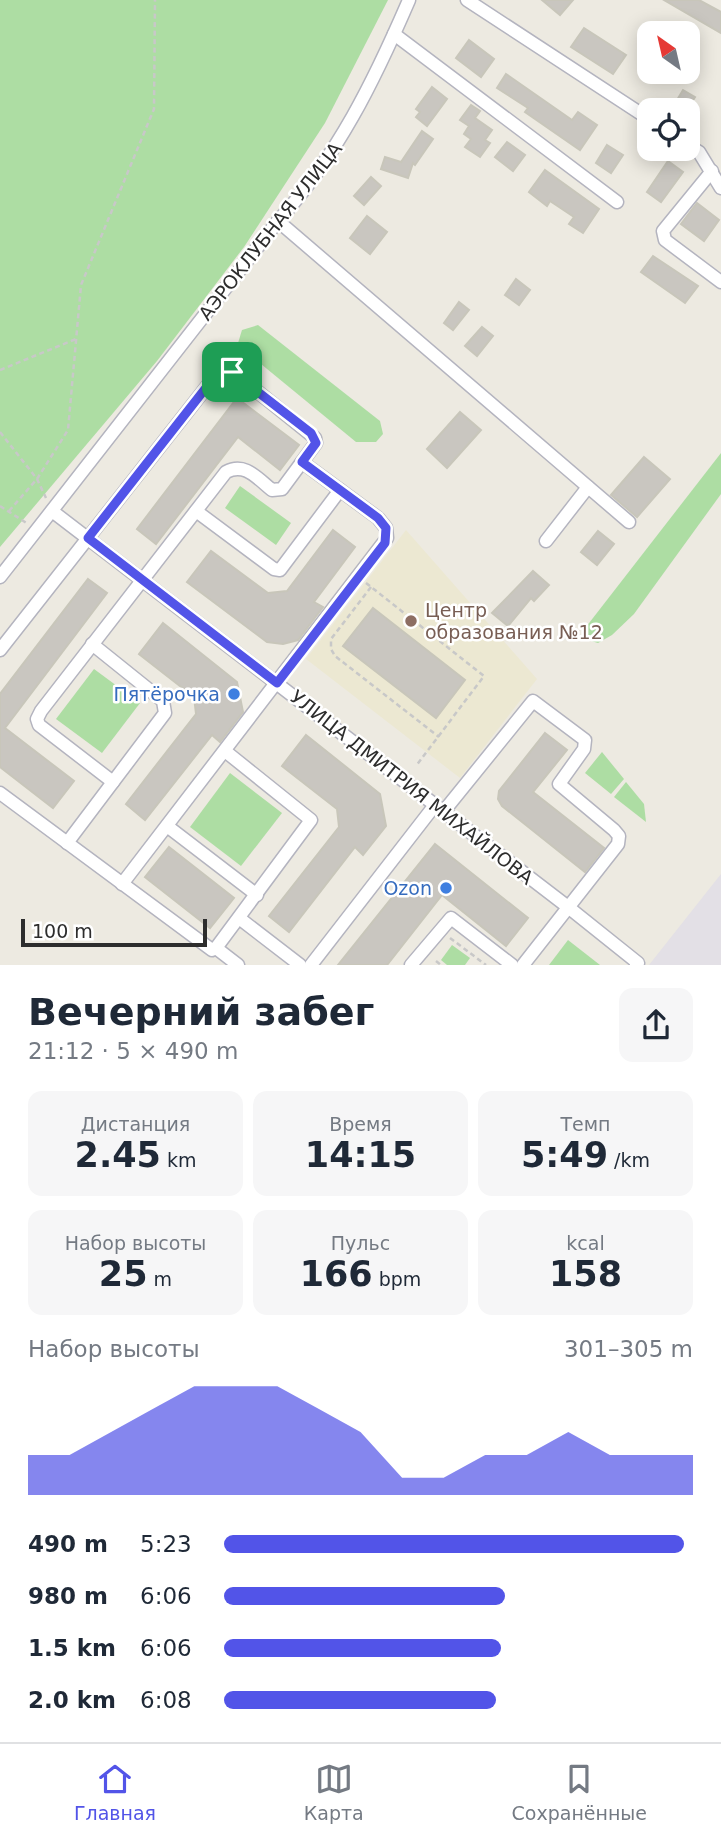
<!DOCTYPE html>
<html lang="ru">
<meta charset="utf-8">
<style>
:root{--surface:#fff;--page:#f6f6f7;--text:#1f2937;--muted:#747a83;--line:#e0e1e3;--accent:#5254e8}
body{margin:0;font-family:"DejaVu Sans",sans-serif;background:var(--page);color:var(--text);height:100vh;display:flex;flex-direction:column;font-size:26px;white-space:nowrap}
*{box-sizing:border-box;margin:0}
p{font-size:23px;color:var(--muted)}
.icon{flex:none;width:38px;height:38px;fill:none;stroke:currentColor;stroke-width:2;stroke-linecap:round;stroke-linejoin:round}
.map{position:relative;height:965px;overflow:hidden}
.drawer{display:flex;flex-direction:column;background:var(--surface);flex:1}
.drawer>*{flex:none}
.needle{width:46px;rotate:326deg}
.tools{position:absolute;left:637px;top:21px;display:grid;gap:14px}
.tools a{display:grid;place-items:center;width:63px;height:63px;border-radius:14px;background:var(--surface);box-shadow:0 4px 18px #0003;font-size:35px}
.scale{position:absolute;left:21px;bottom:18px;width:186px;box-sizing:border-box;padding-left:7px;border:4px solid #2d2d2d;border-top:0;font-size:19px;line-height:24px;white-space:nowrap;color:#2d2d2d;-webkit-text-stroke:5px #fff;paint-order:stroke}
.pin{position:absolute;display:grid;place-items:center;width:60px;height:60px;color:#fff;margin:-30px;border-radius:14px;box-shadow:0 4px 10px #0006}
.round{display:grid;place-items:center;flex:none;width:74px;height:74px;border-radius:14px;background:var(--page)}
.headline{display:flex;align-items:center;justify-content:space-between;height:119px;padding:0 28px}
h1{font-size:38px;font-weight:800;line-height:52px}
.figures{display:grid;grid-template-columns:repeat(3,1fr);gap:10px;height:119px;padding:7px 28px}
.figures div{display:grid;align-content:center;border-radius:14px;background:var(--page);text-align:center}
.figures b{font-size:35px;font-weight:800}
.figures small{font-size:19px;font-weight:400}
.figures p{font-size:19px}
.chart{height:196px;padding:14px 28px}
.chart p{display:flex;justify-content:space-between}
.chart svg{width:100%;height:126px;margin-top:7px;fill:var(--accent);opacity:.7}
ul{padding:0 28px;list-style:none;font-size:23px}
li{display:grid;grid-template-columns:112px 84px 1fr;align-items:center;height:52px}
li i{height:18px;border-radius:9px;background:var(--accent)}
.menu{display:flex;justify-content:space-around;align-items:center;height:98px;border-top:2px solid var(--line);background:var(--surface);font-size:19px;color:var(--muted)}
.menu a{display:grid;justify-items:center;gap:4px}
.menu .current{color:var(--accent)}
.map>svg:first-child{display:block}
.industrial{fill:#e3e0e6}
.education{fill:#ece8d2}
.green{fill:#addda3}
.building{fill:#c9c6c0;stroke:#c8c6ba;stroke-width:2}
.lines{fill:none;stroke-linecap:round;stroke-linejoin:round}
.minor-casing{stroke:#b4b4bf;stroke-width:15}
.path{stroke:#c8c8c8;stroke-width:2.5;stroke-dasharray:5 3.5;stroke-linecap:butt}
.minor{stroke:#fff;stroke-width:12}
.route-casing{stroke:#fff;stroke-width:14}
.route{stroke:#5254e8;stroke-width:9}
.education-dot{fill:#8d6e63;stroke:#fff;stroke-width:2.5}
.shop-dot{fill:#3f7fe0;stroke:#fff;stroke-width:2.5}
.labels{text-anchor:middle;dominant-baseline:central;stroke-width:5;stroke-linejoin:round;paint-order:stroke}
.street-label{font-size:19px;fill:#2d2d2d;stroke:#fff}
.education-label{font-size:19px;fill:#785e54;stroke:#fff;text-anchor:start}
.shop-label{font-size:19px;fill:#366cbe;stroke:#fff;text-anchor:end}
</style>
<div class="map">
<svg width="721" height="965" viewBox="0 0 721 965">
<rect width="100%" height="100%" fill="#edeae1"/>
<!-- industrial -->
<path class="industrial" d="M721,874v91h-72z"/>
<!-- education -->
<path class="education" d="M406,530l131,149 -77,99 -154,-119z"/>
<!-- green -->
<g class="green">
<path d="M0,0h388l-63,123 -81,124 -87,114 -157,186z"/>
<path d="M258,325l122,96 3,13 -7,8h-20l-112,-92 -6,-7 4,-13z"/>
<path d="M721,453v41l-87,120 -22,21 -14,8 -10,-3 -2,-13z"/>
<path d="M240,486l51,37 -15,22 -51,-37z"/>
<path d="M94,669l46,34 -38,50 -46,-34z"/>
<path d="M602,752l22,27 -13,15 -26,-21z"/>
<path d="M230,773l52,40 -41,53 -51,-39z"/>
<path d="M626,782l18,22 2,18 -32,-25z"/>
<path d="M568,940l32,25h-51z"/>
<path d="M452,945l18,13 -5,7h-18l-6,-5z"/>
</g>
<!-- building -->
<g class="building">
<path d="M542,0h31l-13,15z"/>
<path d="M664,0h35l22,12v21z"/>
<path d="M584,28l42,27 -13,19 -42,-27z"/>
<path d="M469,40l25,19 -13,18 -25,-19z"/>
<path d="M506,74l66,46 6,-8 19,13 -17,25 -55,-38 3,-4 -31,-20z"/>
<path d="M432,87l15,12 -20,27 -11,-9 4,-5 -4,-3z"/>
<path d="M683,90l12,7 -8,13h-16z"/>
<path d="M471,105l9,6 -5,7 17,12 -7,10 5,3 -10,14 -15,-10 6,-8 -7,-5 5,-8 -9,-6z"/>
<path d="M422,131l11,8 -18,26 -2,-2 -5,15 -27,-9 4,-12 16,5z"/>
<path d="M507,142l18,13 -12,16 -18,-14z"/>
<path d="M607,145l16,10 -12,18 -15,-10z"/>
<path d="M668,161l15,11 -22,30 -14,-10z"/>
<path d="M545,170l54,39 -16,24 -14,-9 5,-7 -24,-16 -3,5 -18,-14z"/>
<path d="M371,177l10,9 -17,19 -10,-9z"/>
<path d="M697,203l22,17 -15,21 -23,-17z"/>
<path d="M367,216l20,16 -17,22 -20,-16z"/>
<path d="M653,256l45,30 -13,17 -44,-31z"/>
<path d="M516,279l14,11 -11,15 -14,-10z"/>
<path d="M459,302l10,8 -16,20 -9,-7z"/>
<path d="M482,327l11,9 -16,20 -12,-10z"/>
<path d="M237,398l62,47 -19,25 -42,-33 -82,107 -19,-15z"/>
<path d="M460,412l21,18 -34,38 -20,-19z"/>
<path d="M644,457l26,22 -33,38 -26,-22z"/>
<path d="M333,530l22,17 -41,55 9,5 -25,33 -15,4 -16,-2 -80,-60 24,-31 57,42 19,-2z"/>
<path d="M598,531l16,13 -17,21 -16,-13z"/>
<path d="M533,571l16,14 -15,16 -3,-3 -23,28 -16,-13z"/>
<path d="M88,579l19,14 -102,135 69,53 -21,27 -53,-41v-73z"/>
<path d="M373,608l92,72 -29,38 -93,-72z"/>
<path d="M163,623l74,59 6,30 -23,30 -8,-7 -67,85 -19,-16 70,-90 -2,-17 -55,-43z"/>
<path d="M545,733l22,17 -34,42 71,56 -19,24 -83,-66 -4,-7 1,-8z"/>
<path d="M306,735l74,59 6,32 -23,29 -8,-8 -66,85 -20,-16 70,-89 -2,-18 -55,-43z"/>
<path d="M435,844l93,74 -22,28 -64,-51 -55,70h-49z"/>
<path d="M169,847l65,51 -24,30 -65,-51z"/>
</g>
<g class="lines">
<!-- minor casing -->
<g class="minor-casing">
<g id="minor">
<path d="M467,0l182,119"/>
<path d="M394,34l223,168"/>
<path d="M688,145l11,7 22,36"/>
<path d="M712,171l-49,60 2,9 56,42"/>
<path d="M278,221l351,301"/>
<path d="M52,511l516,396 70,56 -2,2"/>
<path d="M196,511l78,58 6,1 60,-80"/>
<path d="M546,541l42,-54"/>
<path d="M0,577l278,-356c60,-66 96,-140 131,-221"/>
<path d="M92,644l71,57 2,12 -52,69"/>
<path d="M0,650l216,-275 16,-4 83,67 1,5 -34,46 -10,1c-15,-12 -27,-28 -46,-18l-185,239 -4,8 2,6 74,57 -46,61"/>
<path d="M0,793l212,157 4,-2 95,-128 -86,-69"/>
<path d="M444,811l89,-110 52,39 -1,9 -25,35 55,46 5,6 -1,8 -95,121"/>
<path d="M167,826l90,69"/>
<path d="M122,884l265,-346 -1,-10 -8,-10 -76,-56"/>
<path d="M239,918l61,47"/>
<path d="M216,948l22,17"/>
<path d="M311,965l124,-160"/>
<path d="M411,965l40,-47 61,47"/>
</g>
</g>
<!-- path -->
<g class="path">
<path d="M0,370l76,-31"/>
<path d="M0,432l37,47 9,19"/>
<path d="M0,506l28,18"/>
<path d="M9,511l28,-32 31,-49 13,-145 73,-176 1,-109"/>
<path d="M366,583l118,93 -68,90"/>
<path d="M371,587l-40,52v10l4,7 104,81"/>
<path d="M450,938l36,27"/>
<path d="M436,961l5,4"/>
</g>
<!-- minor -->
<use href="#minor" class="minor"/>
</g>
<g class="lines">
<!-- route casing -->
<g class="route-casing">
<path id="route" d="M223,371l9,1 79,61 5,10 -14,19 76,56 8,10 -1,15 -108,140 -189,-145 128,-163z"/>
</g>
<!-- route -->
<use href="#route" class="route"/>
</g>
<!-- markers -->
<circle class="education-dot" cx="411" cy="621" r="7"/>
<g class="shop-dot">
<circle cx="234" cy="694" r="7"/>
<circle cx="446" cy="888" r="7"/>
</g>
<g class="labels">
<!-- street labels -->
<g class="street-label">
<text transform="translate(270 231) rotate(-52)">АЭРОКЛУБНАЯ УЛИЦА</text>
<text transform="translate(412 787) rotate(38)">УЛИЦА ДМИТРИЯ МИХАЙЛОВА</text>
</g>
<!-- education labels -->
<g class="education-label">
<text x="425" y="610">Центр<tspan x="425" dy="22">образования №12</tspan></text>
</g>
<!-- shop labels -->
<g class="shop-label">
<text x="220" y="694">Пятёрочка</text>
<text x="432" y="888">Ozon</text>
</g>
</g>
</svg>
<div class="tools">
<a><svg class="needle" viewBox="-14 -14 28 28"><path d="M0-13l5 13h-10z" fill="#e53935"/><path d="M0 13l5-13h-10z" fill="#747a83"/></svg></a>
<a><svg class="icon" aria-label="locate" viewBox="0 0 24 24"><circle cx="12" cy="12" r="6"/><path d="M12 2v4M12 18v4M2 12h4M18 12h4"/></svg></a>
</div>
<div class="scale">100 m</div>
<div class="pin" style="left:232px;top:372px;background:#1e9e55"><svg class="icon" aria-label="arrive" viewBox="0 0 24 24"><path d="M6 21V4h12l-3 4 3 4H6"/></svg></div>
</div>
<section class="drawer">
<div class="headline"><div><h1>Вечерний забег</h1><p>21:12 · 5 × 490 m</p></div><a class="round"><svg class="icon" aria-label="share" viewBox="0 0 24 24"><path d="M12 15V3M7 8l5-5 5 5M5 13v7h14v-7"/></svg></a></div>
<div class="figures">
<div><p>Дистанция</p><b>2.45<small> km</small></b></div>
<div><p>Время</p><b>14:15</b></div>
<div><p>Темп</p><b>5:49<small> /km</small></b></div>
</div>
<div class="figures">
<div><p>Набор высоты</p><b>25<small> m</small></b></div>
<div><p>Пульс</p><b>166<small> bpm</small></b></div>
<div><p>kcal</p><b>158</b></div>
</div>
<div class="chart"><p><span>Набор высоты</span>301–305 m</p>
<svg viewBox="0 0 160 44" preserveAspectRatio="none"><path d="M0 44V30L10 30L20 22L30 14L40 6L50 6L60 6L70 14L80 22L90 38L100 38L110 30L120 30L130 22L140 30L150 30L160 30V44z"/></svg>
</div>
<ul>
<li><b>490 m</b>5:23<i style="width:98%"></i></li>
<li><b>980 m</b>6:06<i style="width:60%"></i></li>
<li><b>1.5 km</b>6:06<i style="width:59%"></i></li>
<li><b>2.0 km</b>6:08<i style="width:58%"></i></li>
</ul>
</section>
<nav class="menu">
<a class="current"><svg class="icon" aria-label="home" viewBox="0 0 24 24"><path d="M3 11l9-7 9 7M6 9v11h12V9"/></svg>Главная</a>
<a><svg class="icon" aria-label="map" viewBox="0 0 24 24"><path d="M3 6l6-2 6 2 6-2v14l-6 2-6-2-6 2zM9 4v14M15 6v14"/></svg>Карта</a>
<a><svg class="icon" aria-label="saved" viewBox="0 0 24 24"><path d="M7 4h10v16l-5-4-5 4z"/></svg>Сохранённые</a>
</nav>
